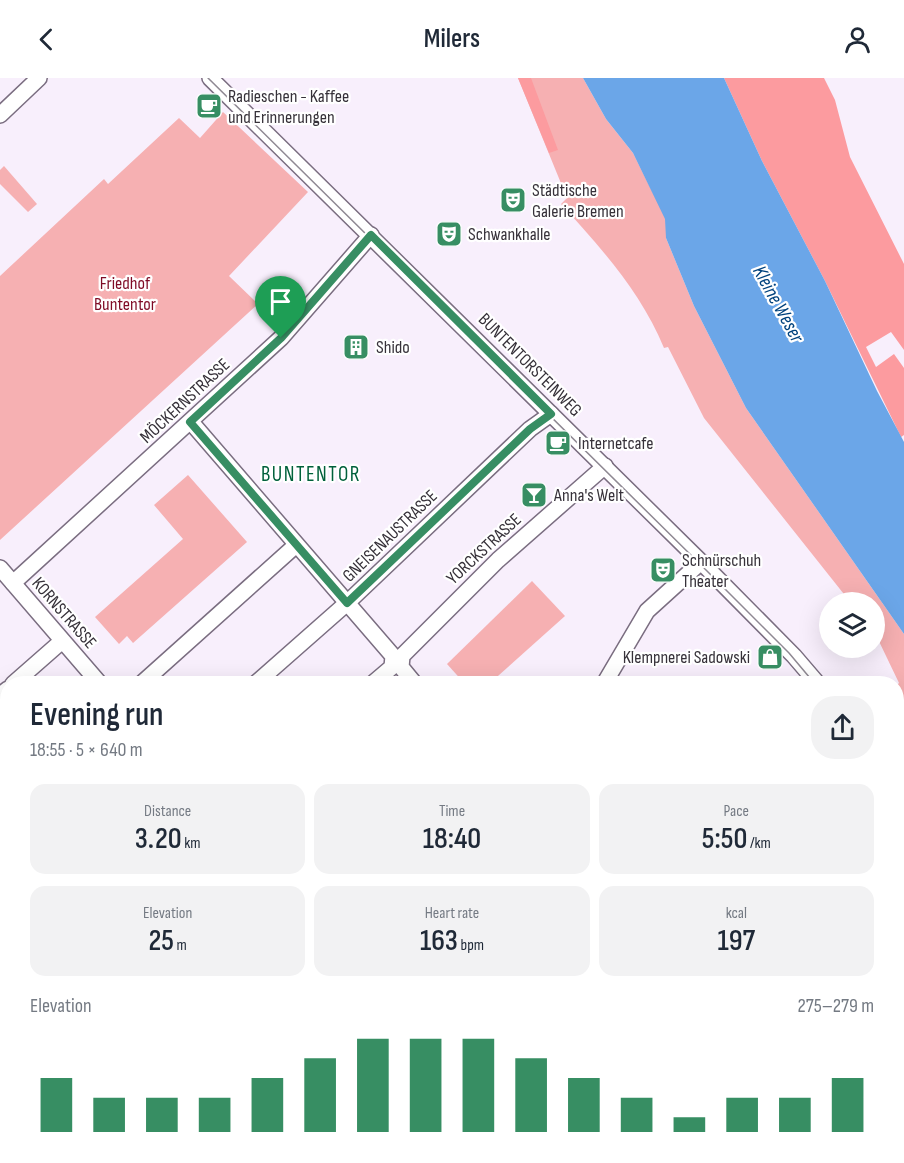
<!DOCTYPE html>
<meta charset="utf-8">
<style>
:root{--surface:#fff;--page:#f2f2f3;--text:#1f2937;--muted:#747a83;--accent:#378e63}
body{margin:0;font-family:"Sofia Sans Condensed",sans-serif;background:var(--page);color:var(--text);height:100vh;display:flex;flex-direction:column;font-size:22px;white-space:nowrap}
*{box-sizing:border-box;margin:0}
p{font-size:20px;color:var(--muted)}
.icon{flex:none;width:33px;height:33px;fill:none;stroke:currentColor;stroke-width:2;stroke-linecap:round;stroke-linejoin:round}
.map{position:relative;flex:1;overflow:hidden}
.drawer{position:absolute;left:0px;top:598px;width:904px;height:488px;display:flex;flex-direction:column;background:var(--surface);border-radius:24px 24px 0 0;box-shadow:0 6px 24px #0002}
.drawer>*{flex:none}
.buttons{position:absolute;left:819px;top:514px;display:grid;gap:12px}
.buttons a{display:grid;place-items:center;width:66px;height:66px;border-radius:50%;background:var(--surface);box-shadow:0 6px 24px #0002;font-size:30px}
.pin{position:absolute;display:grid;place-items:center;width:51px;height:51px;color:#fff;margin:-62px -26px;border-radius:50% 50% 50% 0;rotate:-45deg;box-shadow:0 0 6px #0007}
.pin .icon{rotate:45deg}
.round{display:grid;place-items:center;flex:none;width:63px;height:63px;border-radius:24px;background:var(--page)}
.summary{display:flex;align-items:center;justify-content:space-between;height:102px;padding:0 30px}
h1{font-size:33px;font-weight:600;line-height:45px}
.stats{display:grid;grid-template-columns:repeat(3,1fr);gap:9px;height:102px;padding:6px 30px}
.stats div{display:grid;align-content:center;border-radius:15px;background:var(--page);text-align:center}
.stats b{font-size:30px;font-weight:600}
.stats small{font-size:16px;font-weight:400}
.stats p{font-size:16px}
.chart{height:168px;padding:12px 30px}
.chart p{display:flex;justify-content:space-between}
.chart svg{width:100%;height:108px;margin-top:6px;stroke:var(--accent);stroke-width:6}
header{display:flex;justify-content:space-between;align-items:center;height:78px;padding:0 30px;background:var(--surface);font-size:27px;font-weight:600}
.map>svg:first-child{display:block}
.green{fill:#f6b0b2}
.forest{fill:#fc9b9f}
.water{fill:#6ba6e8}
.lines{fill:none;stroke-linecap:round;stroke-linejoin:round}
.minor-casing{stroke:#7a6d80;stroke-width:18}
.minor{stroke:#fff;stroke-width:15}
.tram{stroke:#8f8993;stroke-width:1.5}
.route-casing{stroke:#fff;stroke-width:12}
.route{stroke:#378e63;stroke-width:8}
.labels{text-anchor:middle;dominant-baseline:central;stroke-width:4.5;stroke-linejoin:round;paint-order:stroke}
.poi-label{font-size:18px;fill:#363139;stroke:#fff;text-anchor:start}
.park-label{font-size:18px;fill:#7f0b25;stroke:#fff}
.street-label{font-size:18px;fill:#363139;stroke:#fff}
.water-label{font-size:20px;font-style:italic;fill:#00427d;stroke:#fff}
.quarter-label{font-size:21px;letter-spacing:1.5px;fill:#00603b;stroke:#fff}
</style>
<header><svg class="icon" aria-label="back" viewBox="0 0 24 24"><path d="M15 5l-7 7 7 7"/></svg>Milers<svg class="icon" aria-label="person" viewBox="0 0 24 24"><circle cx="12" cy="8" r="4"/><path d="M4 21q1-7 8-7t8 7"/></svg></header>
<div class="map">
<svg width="904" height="1085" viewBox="0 0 904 1085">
<rect width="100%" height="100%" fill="#f8effc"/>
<!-- green -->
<g class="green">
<path d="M518,0h65l23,41 27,34 33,66v19l28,68 52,102 158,226v161l-7,2v-112l2,-2 -24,-50 -1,-30h-23l-147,-185 -36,-71 -4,1c-23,-56 -63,-100 -103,-144l6,-6z"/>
<path d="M223,34l85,80 -79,84 29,28 -258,236v-264l104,-97 4,5 71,-66 21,20z"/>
<path d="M4,88l33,38 -9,8 -28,-28v-14z"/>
<path d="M188,397l59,67 -114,101 -6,-7 -8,8 -24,-27 88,-78 -29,-34z"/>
<path d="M532,503l33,35 -76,68h-24l-18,-20z"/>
<path d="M897,796l7,15v13l-7,3z"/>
<path d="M276,1079h61l-7,6h-49z"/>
</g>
<!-- forest -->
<g class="forest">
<path d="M518,0h13l27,72 -9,3z"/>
<path d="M724,0h100l11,22 15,57 54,107v86l-13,-18 -25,15 10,20 18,-13 10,14v67l-3,2 -76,-156 -63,-120z"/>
</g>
<!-- water -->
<path class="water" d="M583,0h141l38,83 63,120 52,110 27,51v192l-158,-226 -52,-102 -28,-68 -1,-19 -32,-66 -27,-34z"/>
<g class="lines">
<!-- minor casing -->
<g class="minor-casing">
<g id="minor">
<path d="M210,0l491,484 93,94 24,28"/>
<path d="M0,37l39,-37"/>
<path d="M191,344l202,234 -1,11 -20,17"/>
<path d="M0,490l100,116"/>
<path d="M13,505l268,-245 90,-103"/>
<path d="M13,606l49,-43"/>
<path d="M141,606l154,-138"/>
<path d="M255,606l92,-81 183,-174 21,-15"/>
<path d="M415,606l-14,-17 1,-11 96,-96 107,-94"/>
<path d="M604,606l43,-73 54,-49"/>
<path d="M0,617l8,-6"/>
<path d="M897,762l7,14"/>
<path d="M0,829l8,-7"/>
<path d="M0,929l8,-7"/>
<path d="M0,997l8,9"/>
<path d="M70,1078l5,7"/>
<path d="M195,1078l6,7"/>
<path d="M505,1078l6,7"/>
<path d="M822,1078l6,7"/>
<path d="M408,1085l8,-7"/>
<path d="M537,1085l7,-7"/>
<path d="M666,1085l8,-7"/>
</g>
</g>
<!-- minor -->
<use href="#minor" class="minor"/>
<!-- tram -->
<g class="tram">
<path d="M208,0l491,485 90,90 26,31"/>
<path d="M897,754l7,15"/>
<path d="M897,768l7,15"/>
</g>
</g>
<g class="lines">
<!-- route casing -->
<g class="route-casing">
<path id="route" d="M371,157l180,179 -21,15 -183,174 -157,-181 91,-84z"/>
</g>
<!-- route -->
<use href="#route" class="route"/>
</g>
<!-- icons -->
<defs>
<g id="cafe-square" transform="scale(1.35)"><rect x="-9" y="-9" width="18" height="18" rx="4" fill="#378e63" stroke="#fff"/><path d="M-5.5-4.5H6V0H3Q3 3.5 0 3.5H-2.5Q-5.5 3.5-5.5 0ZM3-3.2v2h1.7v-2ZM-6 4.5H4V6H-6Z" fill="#fff"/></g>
<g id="theatre-square" transform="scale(1.35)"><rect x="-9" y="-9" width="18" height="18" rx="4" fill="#378e63" stroke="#fff"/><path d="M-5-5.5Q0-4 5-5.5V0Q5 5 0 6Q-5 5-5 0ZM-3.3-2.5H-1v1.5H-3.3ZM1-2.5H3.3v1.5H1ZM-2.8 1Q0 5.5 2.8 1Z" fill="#fff"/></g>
<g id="building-square" transform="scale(1.35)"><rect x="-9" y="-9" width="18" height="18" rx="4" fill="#378e63" stroke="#fff"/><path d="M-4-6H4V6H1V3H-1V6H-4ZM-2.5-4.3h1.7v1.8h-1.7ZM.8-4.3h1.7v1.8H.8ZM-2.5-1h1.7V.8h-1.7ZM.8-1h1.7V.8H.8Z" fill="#fff"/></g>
<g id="bar-square" transform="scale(1.35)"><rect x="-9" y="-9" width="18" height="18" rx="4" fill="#378e63" stroke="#fff"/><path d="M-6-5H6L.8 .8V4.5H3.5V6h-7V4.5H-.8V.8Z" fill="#fff"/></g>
<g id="shop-square" transform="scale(1.35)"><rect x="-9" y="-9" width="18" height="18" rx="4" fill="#378e63" stroke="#fff"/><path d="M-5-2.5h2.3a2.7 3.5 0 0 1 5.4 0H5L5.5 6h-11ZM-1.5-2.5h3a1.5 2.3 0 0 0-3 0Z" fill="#fff"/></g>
</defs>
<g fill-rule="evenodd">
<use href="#cafe-square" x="209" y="28"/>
<use href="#theatre-square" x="513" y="122"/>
<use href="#theatre-square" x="449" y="156"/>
<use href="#building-square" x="356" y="269"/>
<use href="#cafe-square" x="558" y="365"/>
<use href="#bar-square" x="534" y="417"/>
<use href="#theatre-square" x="663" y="492"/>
<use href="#shop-square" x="770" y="579"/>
</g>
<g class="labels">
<!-- poi labels -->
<g class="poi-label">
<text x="228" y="18">Radieschen - Kaffee<tspan x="228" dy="21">und Erinnerungen</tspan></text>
<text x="532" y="112">Städtische<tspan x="532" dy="21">Galerie Bremen</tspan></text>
<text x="468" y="156">Schwankhalle</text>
<text x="376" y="269">Shido</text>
<text x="578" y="365">Internetcafe</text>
<text x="554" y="417">Anna's Welt</text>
<text x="682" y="482">Schnürschuh<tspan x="682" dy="21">Theater</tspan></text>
<text x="750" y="579" text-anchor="end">Klempnerei Sadowski</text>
</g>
<!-- park labels -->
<g class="park-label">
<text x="125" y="205">Friedhof<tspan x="125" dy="21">Buntentor</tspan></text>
</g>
<!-- street labels -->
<g class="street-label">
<text transform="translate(530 287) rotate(45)">BUNTENTORSTEINWEG</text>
<text transform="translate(185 323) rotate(-43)">MÖCKERNSTRASSE</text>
<text transform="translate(390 458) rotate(-44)">GNEISENAUSTRASSE</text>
<text transform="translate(484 471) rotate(-43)">YORCKSTRASSE</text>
<text transform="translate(64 535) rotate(49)">KORNSTRASSE</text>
</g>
<!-- water labels -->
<g class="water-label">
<text transform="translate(778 226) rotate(61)">Kleine Weser</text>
</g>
<!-- quarter labels -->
<g class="quarter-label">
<text x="311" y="396">BUNTENTOR</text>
</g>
</g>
</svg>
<div class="buttons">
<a><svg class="icon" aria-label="layers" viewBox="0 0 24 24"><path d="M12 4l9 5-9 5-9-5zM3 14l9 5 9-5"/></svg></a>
</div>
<div class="pin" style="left:281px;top:260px;background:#1e9e55"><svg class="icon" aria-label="arrive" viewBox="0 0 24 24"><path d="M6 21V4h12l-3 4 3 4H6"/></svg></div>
<section class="drawer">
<div class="summary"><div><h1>Evening run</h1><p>18:55 · 5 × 640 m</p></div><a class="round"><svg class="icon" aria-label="share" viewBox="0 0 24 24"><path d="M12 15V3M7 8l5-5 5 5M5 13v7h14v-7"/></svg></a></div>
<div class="stats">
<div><p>Distance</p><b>3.20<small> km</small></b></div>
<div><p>Time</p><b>18:40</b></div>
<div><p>Pace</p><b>5:50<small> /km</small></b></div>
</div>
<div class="stats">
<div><p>Elevation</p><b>25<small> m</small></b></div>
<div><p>Heart rate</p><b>163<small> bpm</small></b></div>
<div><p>kcal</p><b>197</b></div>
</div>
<div class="chart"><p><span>Elevation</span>275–279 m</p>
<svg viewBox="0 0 160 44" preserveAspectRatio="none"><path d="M5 44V22M15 44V30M25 44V30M35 44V30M45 44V22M55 44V14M65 44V6M75 44V6M85 44V6M95 44V14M105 44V22M115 44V30M125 44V38M135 44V30M145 44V30M155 44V22"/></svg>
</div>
</section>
</div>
